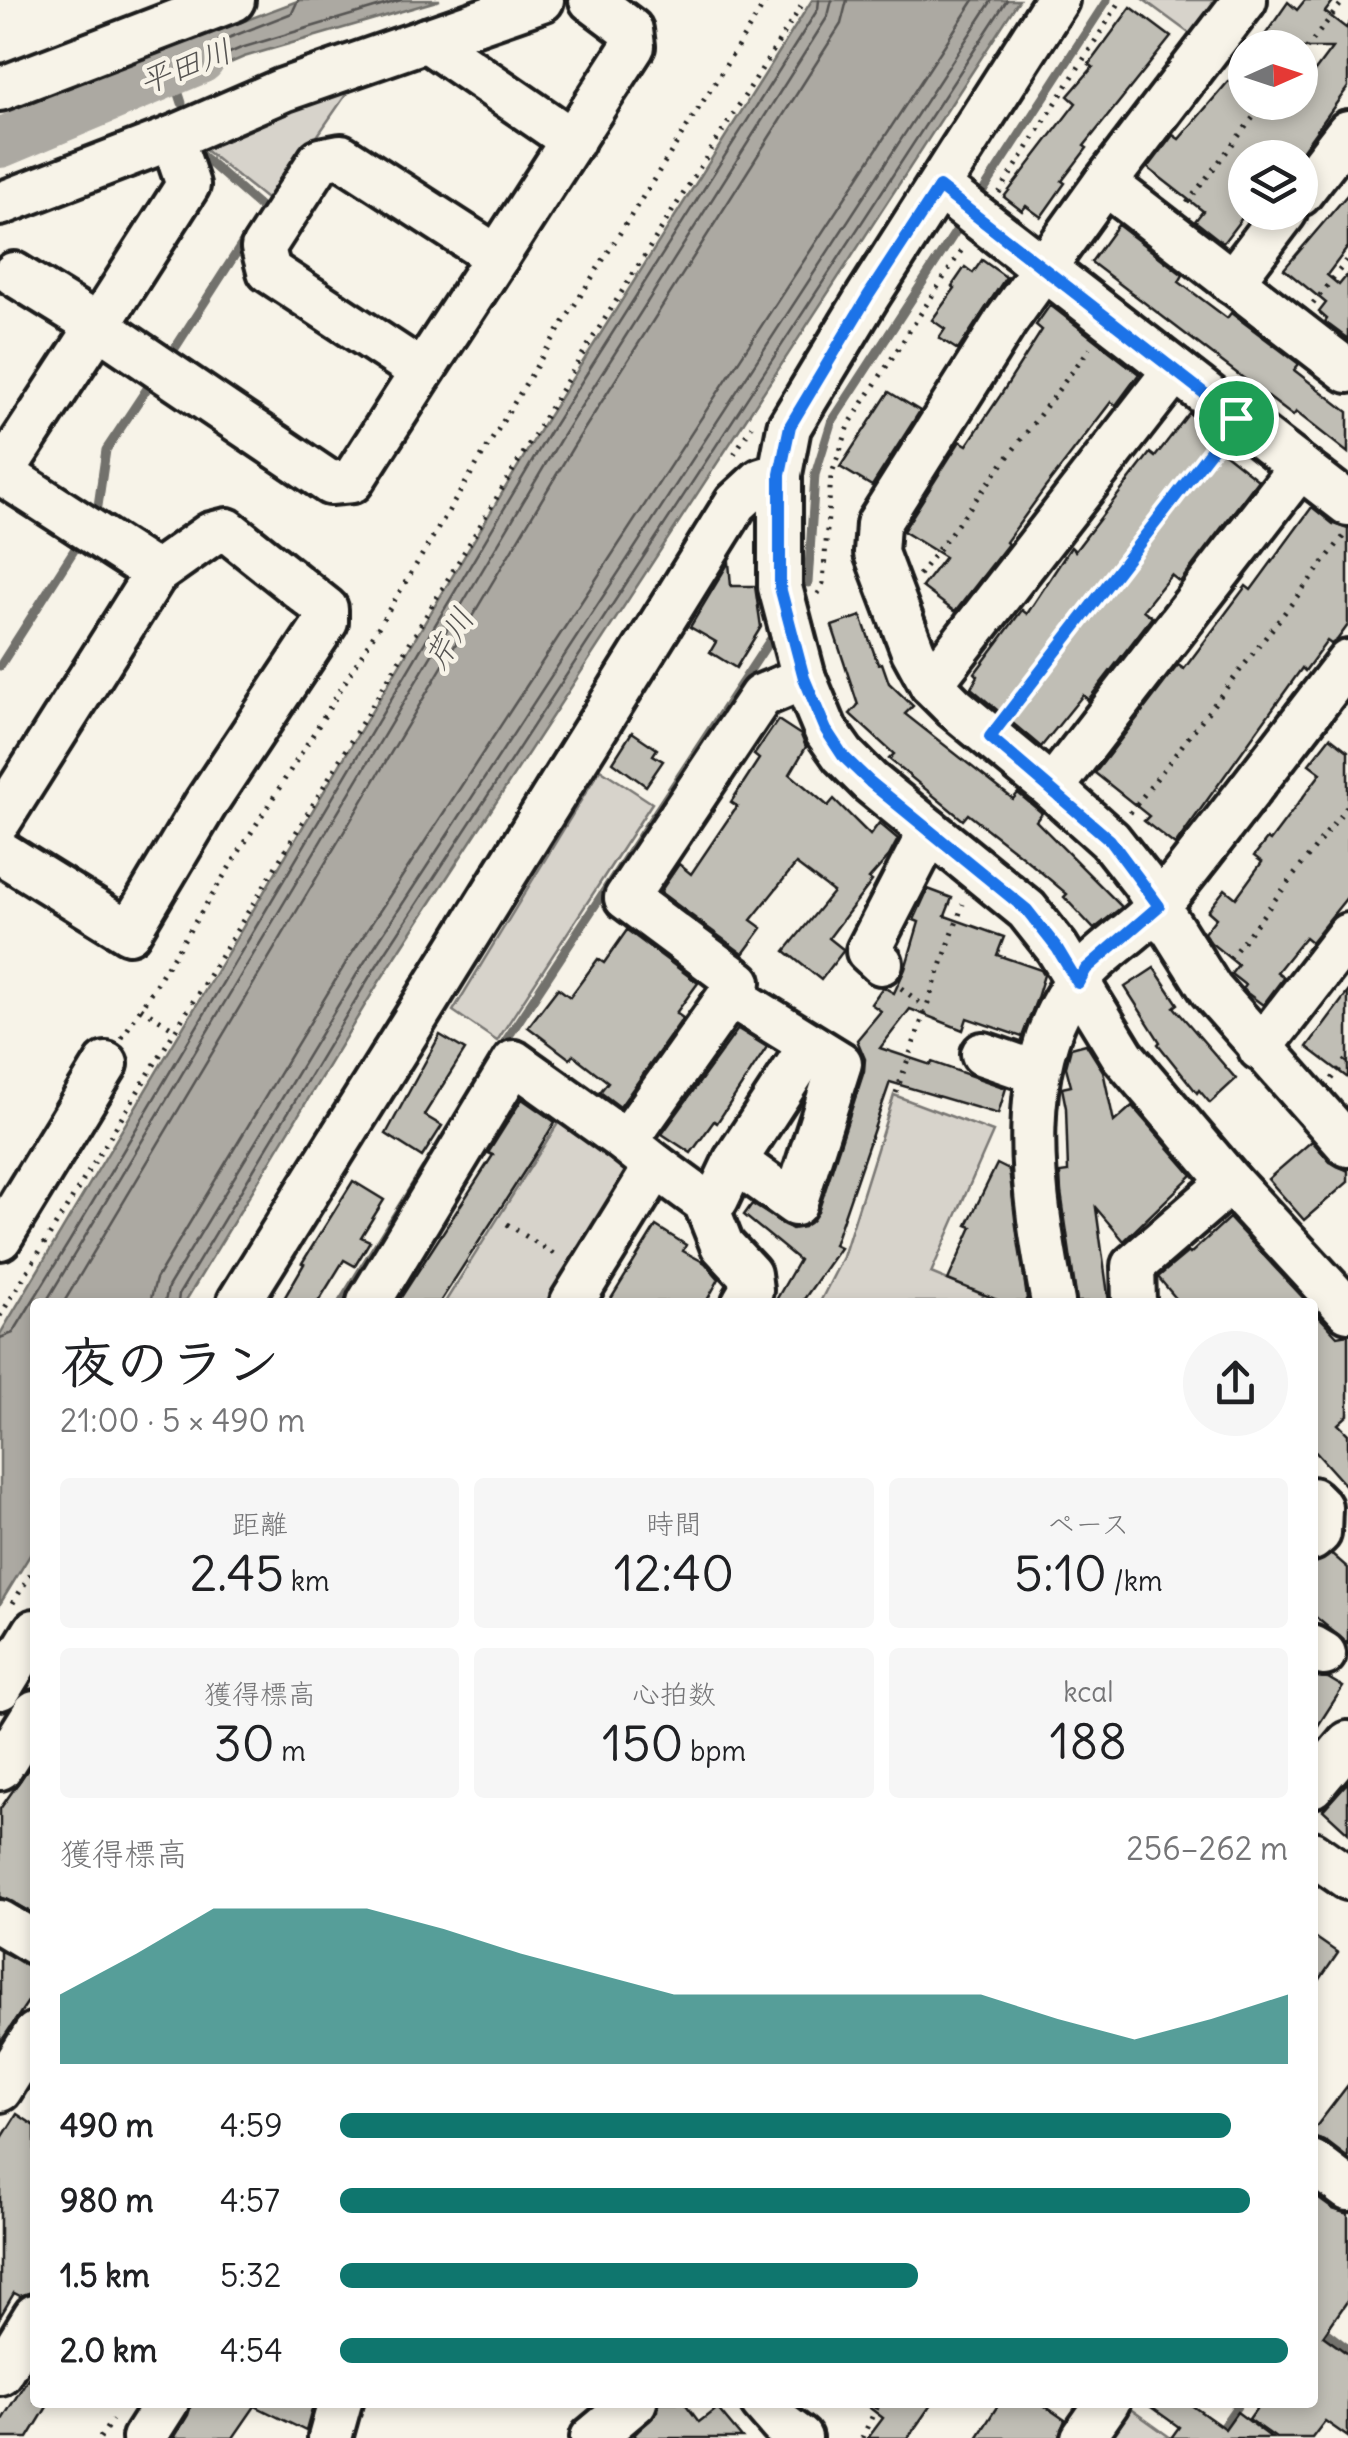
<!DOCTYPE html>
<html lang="ja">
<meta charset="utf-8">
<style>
:root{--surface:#fff;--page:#f6f6f6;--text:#202124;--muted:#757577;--accent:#0f766e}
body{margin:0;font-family:Delius,"Klee One",sans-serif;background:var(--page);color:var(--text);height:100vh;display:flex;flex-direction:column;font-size:38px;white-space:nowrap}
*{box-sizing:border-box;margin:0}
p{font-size:32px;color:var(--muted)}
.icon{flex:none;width:55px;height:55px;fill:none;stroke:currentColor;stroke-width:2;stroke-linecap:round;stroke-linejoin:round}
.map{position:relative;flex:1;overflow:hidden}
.drawer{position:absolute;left:30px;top:1298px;width:1288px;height:1110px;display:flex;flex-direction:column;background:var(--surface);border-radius:10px;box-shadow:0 5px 15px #0003}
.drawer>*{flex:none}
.needle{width:65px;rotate:87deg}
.tools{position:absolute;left:1228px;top:30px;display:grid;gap:20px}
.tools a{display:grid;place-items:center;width:90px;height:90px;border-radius:50%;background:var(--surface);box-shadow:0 5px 15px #0003;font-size:50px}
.pin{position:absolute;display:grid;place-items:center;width:85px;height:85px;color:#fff;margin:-42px;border:5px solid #fff;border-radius:50%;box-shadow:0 2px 10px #0007}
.round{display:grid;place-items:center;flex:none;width:105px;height:105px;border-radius:52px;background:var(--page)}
.overview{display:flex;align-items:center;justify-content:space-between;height:170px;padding:0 30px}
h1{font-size:55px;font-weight:600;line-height:75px}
.stats{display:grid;grid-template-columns:repeat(3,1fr);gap:15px;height:170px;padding:10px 30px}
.stats div{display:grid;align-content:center;border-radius:10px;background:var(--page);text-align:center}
.stats b{font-size:50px;font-weight:600}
.stats small{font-size:28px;font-weight:400}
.stats p{font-size:28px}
.chart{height:280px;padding:20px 30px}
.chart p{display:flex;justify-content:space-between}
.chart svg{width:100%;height:180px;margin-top:10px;fill:var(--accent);opacity:.7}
ul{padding:0 30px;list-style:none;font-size:32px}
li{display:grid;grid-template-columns:160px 120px 1fr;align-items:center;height:75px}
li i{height:25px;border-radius:12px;background:var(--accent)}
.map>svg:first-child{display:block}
.green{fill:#d7d3cb;stroke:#7a7874;stroke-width:2.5}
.water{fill:#aca9a2;stroke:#72716c;stroke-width:2.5}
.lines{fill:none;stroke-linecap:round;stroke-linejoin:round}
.shore{stroke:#565452;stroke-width:2.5}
.stream{stroke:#72716c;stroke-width:9}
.river{stroke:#aca9a2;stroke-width:50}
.building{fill:#c0beb5;stroke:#1c1c1c;stroke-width:2.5}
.minor-casing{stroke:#1c1c1c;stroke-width:50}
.path{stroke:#1c1c1c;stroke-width:5;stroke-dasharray:2.5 8;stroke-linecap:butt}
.minor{stroke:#f7f3e8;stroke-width:42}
.route-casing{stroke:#fff;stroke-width:20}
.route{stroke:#1a73e8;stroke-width:12}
.labels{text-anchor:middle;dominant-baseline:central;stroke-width:9;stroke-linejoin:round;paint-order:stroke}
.water-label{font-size:32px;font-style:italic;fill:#565452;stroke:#f7f3e8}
</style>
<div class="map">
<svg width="1348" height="2438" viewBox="0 0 1348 2438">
<rect width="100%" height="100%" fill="#f7f3e8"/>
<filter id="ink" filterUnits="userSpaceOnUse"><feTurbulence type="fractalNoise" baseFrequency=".01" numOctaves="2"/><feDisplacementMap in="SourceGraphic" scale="20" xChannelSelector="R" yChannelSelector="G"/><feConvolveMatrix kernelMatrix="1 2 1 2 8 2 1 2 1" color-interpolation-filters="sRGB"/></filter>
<g filter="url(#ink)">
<!-- green -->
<g class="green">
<path d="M1144,0h84l-31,39z"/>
<path d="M354,83l-83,120 -67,-54 -1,-10z"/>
<path d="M600,769l52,34 -155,238 -44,-30z"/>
<path d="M894,1095l99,37 -62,141 53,22 -5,7h-159l23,-45z"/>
<path d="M560,1120l71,51 -74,131h-112z"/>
<path d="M1122,2403l49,35h-55l-16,-12z"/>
</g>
<!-- water -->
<g class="water">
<path d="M300,0h140l-196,57 -44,19 -4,-6 -101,24 -4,16 -91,49v-33l201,-89z"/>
<path d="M812,0h207l-640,982 -194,320h-150v245l-35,57v-270l541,-906z"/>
</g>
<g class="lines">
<!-- shore -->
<g class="shore">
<path d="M298,0l-6,13 -97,38 -2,7 13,5 35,-15 160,-48"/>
<path d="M46,1302l514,-862 268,-424 4,-16"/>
<path d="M64,1302l509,-855 268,-423 6,-24"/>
<path d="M150,1302l6,-23 191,-318 627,-961"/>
<path d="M165,1302l3,-15 192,-318 632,-969"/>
<path d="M178,1302l1,-8 191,-318 637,-976"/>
<path d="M0,1338l13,-5 56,-91 480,-809 269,-424 1,-9"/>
</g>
<!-- stream -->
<g class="stream">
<path d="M171,69l11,34"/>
<path d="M196,143l4,11 64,56 -4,6"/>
<path d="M985,188l122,-188"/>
<path d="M172,353l77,-120"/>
<path d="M97,513l9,-63 44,-66"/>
<path d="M808,583l7,-108 16,-52 127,-195"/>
<path d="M0,666l78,-122"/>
<path d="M497,1054l273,-414"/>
<path d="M342,1302l83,-133"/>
<path d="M1319,2327l29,22"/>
<path d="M1215,2438l25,-36"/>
</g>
<!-- river -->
<path class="river" d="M0,143l200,-84"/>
</g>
<!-- building -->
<g class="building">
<path d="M1305,0h29l-9,12 21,16 2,-3v62l-51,71h-52v56l-22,29 -28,-22 8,-10 -55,-43 25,-33 6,4 66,-77v40h35l8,6 4,-6h8v-11l32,-43h-76l32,-46 9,8z"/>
<path d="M1131,7l40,30 -87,109 3,2 -25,33 3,2 -24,34 -15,-11 -4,5 -18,-14 72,-94 -8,-7 25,-29 -4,-3z"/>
<path d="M1348,194v53l-21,28 12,10 9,-11v65l-23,-17 2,-3 -8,-7 7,-9 -42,-34z"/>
<path d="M1118,225l65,50 -4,7 48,36 4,-5 68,51 -5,6 54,42v41l-52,-41 -3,4 -202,-154z"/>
<path d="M982,260l24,17 -48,73 -19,-12 6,-9 -13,-9 23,-32 -3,-2 13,-19 8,6z"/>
<path d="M1050,305l89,69 -23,31 -5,-3 -66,86 -39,54 2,2 -53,68 -33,-25 23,-30 -42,-26 57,-90 7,4 33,-49 42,-66 -6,-5z"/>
<path d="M889,392l31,19 -48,75 -32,-19z"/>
<path d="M1189,413l22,17 -6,8 53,42 -78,102 -9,-7 -28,35 9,7 -64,83 -5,-5 -42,52 -70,-59 7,-12 -3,-3 47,-63 5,4 44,-67 4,4 75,-98 5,4z"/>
<path d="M1312,507l21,17 15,5v96l-11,15 -6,4 -4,-3 -22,30 -3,-3 -127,177 -31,-24 5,-5 -54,-43 83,-108 6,4 62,-83 5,4z"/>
<path d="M729,562l2,24h24l6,41 -25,41 -26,-16 6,-10 -26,-15z"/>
<path d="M861,616l17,48 4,-1 7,20 24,23 -8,8 108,85 5,-6 24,20 -6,8 86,86 -28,22 -30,-32 3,-3 -44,-37 -55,-43 -5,6 -74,-61 5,-5 -44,-40 8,-9 -26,-79z"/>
<path d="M778,720l23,15 5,12 -16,27 38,32 6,-7 36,36 9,-12 19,16 -9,17 -20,23 3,2 -43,57 15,12 -23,30 -36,-29 48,-59 -37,-28 -45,56 11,8 -19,26 -83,-62 19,-28 12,10 46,-68 -6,-4 28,-43 -5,-4z"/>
<path d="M632,732l25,17 -4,6 10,6 -17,25 -33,-24z"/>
<path d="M1330,737l18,14v145l-37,46 -6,-5 -28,35 7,5 -21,28 -16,-12 -4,-5 2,-3 -14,-11 7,-9 -27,-22 -7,-10 12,-15 -8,-7 17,-22 11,9 26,-36 -8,-6 13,-17 3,2 51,-68 -12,-9z"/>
<path d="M928,889l24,9 -7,18 59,21 -7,18 44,15 3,5 -8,26 -14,36 -55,-19 -4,12 -53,-21 -30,39 51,17 1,-3 74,26 -8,26 -108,-32 -56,163 6,3 -38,54h-27l24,-42 -55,-45 8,-11 40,25 12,-2 14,-15 46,-141 1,-12 -8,-19 24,-29 -10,-7 12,-17 11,6 11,-24 14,-47 -5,-2z"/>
<path d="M627,930l71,53 -22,30 7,5 -63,89 -20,-15 8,-10 -35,-27 -3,4 -42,-32 30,-39 12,9 28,-38 6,4z"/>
<path d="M1154,968l24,36 -4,3 62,72 -26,24 -11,-13 -2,3 -39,-49 2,-2 -35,-55z"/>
<path d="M1348,992v86l-41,-31z"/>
<path d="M738,1029l29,18 -50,76 -3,-2 -23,32 -29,-19z"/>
<path d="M440,1035l25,15 -41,65 18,11 -20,31 -36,-23z"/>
<path d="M1086,1044l17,27 11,51 18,-16 60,69 -68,66 -28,-33 13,94h-32l-16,-110 -1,-19 8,-1 -2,-64 -4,-20 9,-2 -5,-19 5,-19z"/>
<path d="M522,1099l33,23 -17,28 -98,152h-42l95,-147 -5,-2z"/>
<path d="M1312,1141l18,21 18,9v11l-44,38 -36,-41z"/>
<path d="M997,1164l12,6 18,128 -2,4h-23l-54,-22 24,-53 -5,-2z"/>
<path d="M353,1181l31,19 -23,37 9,4 -15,25 -11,-6 -26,42h-36l22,-38 -2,-1z"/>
<path d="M1229,1218l78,84h-128l-21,-25 30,-25 2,2z"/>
<path d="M656,1226l30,19 -3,6 22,12 14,16 -13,23h-97z"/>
<path d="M1312,1309l25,27 11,-2v81l-10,9 10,10v54l-36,-40z"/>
<path d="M1332,1554l16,14v76l-36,-30v-51z"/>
<path d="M1312,1676l16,2 15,9 -31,48z"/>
<path d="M35,1759v155l-35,-17v-88z"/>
<path d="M1348,1782v51l-25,-23z"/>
<path d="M1312,1935l26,18 -26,38z"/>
<path d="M0,1951l35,17v23l-35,52z"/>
<path d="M1348,2085v73l-21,-16 -15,-5v-5z"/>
<path d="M17,2114l18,12v165l-15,5 -6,-3 -14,24v-176z"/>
<path d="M1312,2194l21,15 15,5v86l-25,36 25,18v83l-23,-16 -13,17h-36l-27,-19 12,-17h51z"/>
<path d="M35,2367v35h15l-22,36h-28v-15z"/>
<path d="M192,2402h122l-8,29 -51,-25 -22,32h-59l14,-23z"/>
<path d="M659,2402h25l15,20 18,-14 25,30h-105l-3,-3 24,-24z"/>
<path d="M862,2402h71l-25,36h-40l15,-20z"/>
<path d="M1000,2402h39l26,18 -7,18h-81z"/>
<path d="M1144,2402h43l38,27 12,-17 35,26h-101l8,-11z"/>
</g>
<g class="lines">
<!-- minor casing -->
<g class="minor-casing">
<g id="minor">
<path d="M1057,0l-189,296 -79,131 -9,47v113l24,91 22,53 17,24 27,27 157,128 30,38 66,108 107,126 118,128"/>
<path d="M1245,0l-140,183 -99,138 -128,203 -2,29 37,98 18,33 24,24 97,80 58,52 33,42 68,108 137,155"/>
<path d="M426,40l147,101"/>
<path d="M0,89l233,-89"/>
<path d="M172,138l16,47 -90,141 232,157 22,-2 70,-109 -153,-101 -6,-23 57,-88 21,-4 156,101 -75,115"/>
<path d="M1105,183l243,188"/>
<path d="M939,187l409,317"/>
<path d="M1300,194l48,-62"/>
<path d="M0,204l172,-66 111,-48 259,-90"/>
<path d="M497,257l136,-211 -2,-16 -40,-30"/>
<path d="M1232,282l53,-70"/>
<path d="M0,472l156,101 -156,247"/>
<path d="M2,473l96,-147 -84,-52"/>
<path d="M931,684l244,-314"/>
<path d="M1052,788l248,-321"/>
<path d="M0,852l129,80 77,-129 120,-181v-13l-99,-79 -16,4 -55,39"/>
<path d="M881,963l-13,-12 62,-120"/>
<path d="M730,995l110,68 -45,141 -60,-43"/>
<path d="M1260,1049l88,-114"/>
<path d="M983,1054l55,19"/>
<path d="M656,1166l49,36 17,43 27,29 2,16 -7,12"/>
<path d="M705,1202l12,-3 18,-38 75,-115"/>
<path d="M0,1238l106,-174"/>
<path d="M239,1302l497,-799 25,-23 19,-6"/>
<path d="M369,1302l145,-240 112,80"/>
<path d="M572,1302l84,-136 -30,-24 113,-160 -113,-84 135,-202 43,-18"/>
<path d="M1053,1302c-20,-103 -44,-249 35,-334 23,-24 53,-41 74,-66 63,-79 124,-160 186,-240"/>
<path d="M1134,1302l-1,-36 97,-84"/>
<path d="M1312,1499l8,8 -1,26 -7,6"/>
<path d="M1312,1647l12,7"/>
<path d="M0,1688l35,-57"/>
<path d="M0,1768l35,-56"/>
<path d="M1312,1786l36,-43"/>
<path d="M1312,1853l36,25"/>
<path d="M0,1922l35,21"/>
<path d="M0,2090l35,-56"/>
<path d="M1312,2162l36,27"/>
<path d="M0,2373l35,-57"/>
<path d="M762,2402l19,22 19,14"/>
<path d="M144,2438l23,-36"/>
<path d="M330,2438l10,-36"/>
<path d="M592,2438l43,-36"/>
<path d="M1083,2438l25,-36"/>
</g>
</g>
<!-- path -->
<g class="path">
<path d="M1300,57l44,-57"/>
<path d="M999,193l122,-193"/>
<path d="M1187,203l78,-101"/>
<path d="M1313,304l35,-45"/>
<path d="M734,454l18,-28"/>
<path d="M919,575l171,-227"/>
<path d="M818,594l5,-11 8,-107 19,-53 113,-175"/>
<path d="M1010,711l207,-268"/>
<path d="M1130,813l213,-276"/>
<path d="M1230,958l118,-153"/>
<path d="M901,988l24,19"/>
<path d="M141,1008l35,22"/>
<path d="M122,1038l200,-318 223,-368 222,-352"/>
<path d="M1332,1079l16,-21"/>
<path d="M896,1093l67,-189"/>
<path d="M507,1224l53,34"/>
<path d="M0,1316l270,-440 314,-524 221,-352"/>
<path d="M13,1603l22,-36"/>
<path d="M100,2438l12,-18"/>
<path d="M862,2438l17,-36"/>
</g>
<!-- minor -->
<use href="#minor" class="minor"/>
</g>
</g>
<g class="lines" filter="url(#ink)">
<!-- route casing -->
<g class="route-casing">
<path id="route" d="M939,187l297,231 -246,319 120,103 49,66 -73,63 -8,14 -21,-35 -30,-38 -157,-128 -27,-26 -17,-26 -22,-52 -24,-91v-113l10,-48 78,-130z"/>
</g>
<!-- route -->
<use href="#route" class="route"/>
</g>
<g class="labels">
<!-- water labels -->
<g class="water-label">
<text transform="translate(185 66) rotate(-21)">平田川</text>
<text transform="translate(449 638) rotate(-59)">芹川</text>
</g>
</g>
</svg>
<div class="tools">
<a><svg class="needle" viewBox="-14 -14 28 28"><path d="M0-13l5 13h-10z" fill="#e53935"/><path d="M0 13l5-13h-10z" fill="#757577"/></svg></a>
<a><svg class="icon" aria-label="layers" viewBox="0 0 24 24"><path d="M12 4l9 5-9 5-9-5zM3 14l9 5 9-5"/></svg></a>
</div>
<div class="pin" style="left:1236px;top:418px;background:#1e9e55"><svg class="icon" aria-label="arrive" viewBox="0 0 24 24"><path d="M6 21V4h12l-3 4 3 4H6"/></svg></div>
<section class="drawer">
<div class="overview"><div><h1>夜のラン</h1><p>21:00 · 5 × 490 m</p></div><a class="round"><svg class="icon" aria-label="share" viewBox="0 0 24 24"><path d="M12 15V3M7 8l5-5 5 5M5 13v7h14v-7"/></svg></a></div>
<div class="stats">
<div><p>距離</p><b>2.45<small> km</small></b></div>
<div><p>時間</p><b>12:40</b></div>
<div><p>ペース</p><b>5:10<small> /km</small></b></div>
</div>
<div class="stats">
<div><p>獲得標高</p><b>30<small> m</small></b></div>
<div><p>心拍数</p><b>150<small> bpm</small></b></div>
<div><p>kcal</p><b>188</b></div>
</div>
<div class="chart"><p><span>獲得標高</span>256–262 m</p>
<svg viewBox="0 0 160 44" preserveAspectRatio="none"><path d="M0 44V27L10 17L20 6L30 6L40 6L50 11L60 17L70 22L80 27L90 27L100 27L110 27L120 27L130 33L140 38L150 33L160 27V44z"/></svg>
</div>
<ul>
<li><b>490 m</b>4:59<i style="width:94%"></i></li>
<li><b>980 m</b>4:57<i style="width:96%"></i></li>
<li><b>1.5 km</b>5:32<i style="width:61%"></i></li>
<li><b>2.0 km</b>4:54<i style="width:100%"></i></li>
</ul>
</section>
</div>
